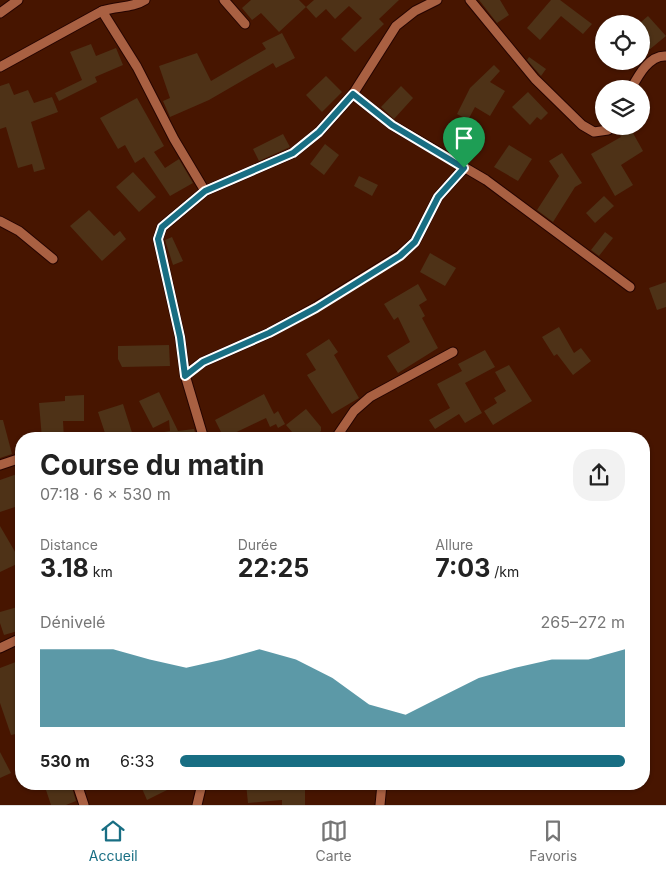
<!DOCTYPE html>
<html lang="fr">
<meta charset="utf-8">
<style>
:root{--surface:#fff;--page:#f2f2f2;--text:#222;--muted:#767676;--line:#e0e0e0;--accent:#186e83}
body{margin:0;font-family:Inter,sans-serif;background:var(--page);color:var(--text);height:100vh;display:flex;flex-direction:column;font-size:19px;white-space:nowrap}
*{box-sizing:border-box;margin:0}
p{font-size:16px;color:var(--muted)}
.icon{flex:none;width:28px;height:28px;fill:none;stroke:currentColor;stroke-width:2;stroke-linecap:round;stroke-linejoin:round}
.map{position:relative;flex:1;overflow:hidden}
.sheet{position:absolute;left:15px;top:432px;width:635px;height:358px;display:flex;flex-direction:column;background:var(--surface);border-radius:20px;box-shadow:0 1px 4px #0004}
.sheet>*{flex:none}
.controls{position:absolute;left:595px;top:15px;display:grid;gap:10px}
.controls a{display:grid;place-items:center;width:55px;height:55px;border-radius:50%;background:var(--surface);box-shadow:0 1px 4px #0004;font-size:25px}
.pin{position:absolute;display:grid;place-items:center;width:42px;height:42px;color:#fff;margin:-51px -21px;border-radius:50% 50% 50% 0;rotate:-45deg;box-shadow:0 0 5px #0007}
.pin .icon{rotate:45deg}
.round{display:grid;place-items:center;flex:none;width:52px;height:52px;border-radius:20px;background:var(--page)}
.headline{display:flex;align-items:center;justify-content:space-between;height:85px;padding:0 25px}
h1{font-size:28px;font-weight:700;line-height:38px}
.stats{display:grid;grid-template-columns:repeat(3,1fr);gap:8px;height:85px;padding:5px 25px}
.stats div{display:grid;align-content:center}
.stats b{font-size:25px;font-weight:700}
.stats small{font-size:14px;font-weight:400}
.stats p{font-size:14px}
.chart{height:140px;padding:10px 25px}
.chart p{display:flex;justify-content:space-between}
.chart svg{width:100%;height:90px;margin-top:5px;fill:var(--accent);opacity:.7}
ul{padding:0 25px;list-style:none;font-size:16px}
li{display:grid;grid-template-columns:80px 60px 1fr;align-items:center;height:38px}
li i{height:12px;border-radius:6px;background:var(--accent)}
.tabs{display:flex;justify-content:space-around;align-items:center;height:70px;border-top:1px solid var(--line);background:var(--surface);font-size:14px;color:var(--muted)}
.tabs a{display:grid;justify-items:center;gap:2px}
.tabs .current{color:var(--accent)}
.map>svg:first-child{display:block}
.building{fill:#4e3217}
.lines{fill:none;stroke-linecap:round;stroke-linejoin:round}
.minor-casing{stroke:#250400;stroke-width:11}
.minor{stroke:#a96042;stroke-width:9}
.route-casing{stroke:#fff;stroke-width:10}
.route{stroke:#186e83;stroke-width:6}
</style>
<div class="map">
<svg width="666" height="805" viewBox="0 0 666 805">
<rect width="100%" height="100%" fill="#471500"/>
<!-- building -->
<g class="building">
<path d="M251,0h48l7,7 -27,25 -18,-19 -9,7 -10,-12z"/>
<path d="M314,0h85l-20,19 5,5 -29,28 -14,-13 21,-21 -13,-12 -14,13 -9,-10 -10,9 -10,-11z"/>
<path d="M479,0h21l9,15 -12,8z"/>
<path d="M551,0h9l32,24 -9,10 -22,-18 -21,24 -13,-12z"/>
<path d="M648,16l18,20 -17,14 -8,-9v-19z"/>
<path d="M282,33l13,25 -19,10 -3,-5 -64,37 -39,17 -7,-16 7,-3 -11,-32 38,-13 14,28 55,-32 -4,-6z"/>
<path d="M91,44l5,12 20,-8 7,17 -28,12 2,5 -38,19 -4,-8 27,-13 -12,-28z"/>
<path d="M529,57l17,12 -5,7 -14,-16z"/>
<path d="M494,65l6,6 -10,11 15,9 -15,25 -15,-9 -7,13 -11,-6 13,-26z"/>
<path d="M326,76l16,16 -20,20 -16,-17z"/>
<path d="M9,83l5,12 14,-5 6,13 18,-6 6,15 -27,10 14,47 -11,3 -2,-8 -14,4 -12,-41 -6,2v-43z"/>
<path d="M401,86l12,12 -19,21 -13,-12z"/>
<path d="M528,92l20,21 -7,7 -4,-3 -7,8 -18,-18z"/>
<path d="M137,98l27,48 -10,6 11,16 14,-9 14,24 -23,13 -26,-39 -9,6 -10,-18 -7,4 -18,-31z"/>
<path d="M616,126h13l14,25 -22,14 12,20 -18,11 -24,-42 30,-17z"/>
<path d="M283,134l7,13 -31,14 -6,-12z"/>
<path d="M325,144l14,11 -15,20 -14,-11z"/>
<path d="M509,145l23,14 -14,22 -24,-14z"/>
<path d="M562,153l20,30 -7,4 -22,35 -16,-12 22,-34 -10,-15z"/>
<path d="M133,172l23,25 -17,15 -23,-25z"/>
<path d="M359,176l19,9 -6,11 -18,-10z"/>
<path d="M604,196l10,10 -19,17 -9,-10z"/>
<path d="M89,210l25,26 6,-5 6,8 -24,22 -32,-35z"/>
<path d="M605,232l8,6 -14,18 -8,-6z"/>
<path d="M172,237l11,24 -10,4 -8,-25z"/>
<path d="M430,253l26,15 -11,18 -25,-14z"/>
<path d="M666,282v25l-9,3 -8,-22z"/>
<path d="M418,284l9,16 -8,5 6,11 -3,2 16,30 -40,25 -11,-17 23,-14 -12,-25 -4,3 -10,-16z"/>
<path d="M559,327l15,26 7,-5 10,13 -18,14 -16,-21 -3,2 -12,-19z"/>
<path d="M329,339l9,13 -4,3 25,43 -27,16 -25,-39 9,-5 -10,-16z"/>
<path d="M169,345l1,21 -48,1 -4,-8v-13z"/>
<path d="M485,350l10,17 -30,16 17,30 -17,10 -6,-9 -24,15 -6,-9 21,-12 -13,-24 25,-13 -4,-7z"/>
<path d="M509,365l23,36 -39,24 -9,-14 13,-8 -3,-5 12,-7 -11,-19z"/>
<path d="M159,392l19,39 16,-2 3,10h-39v-6l12,-2 -1,-11 -16,8 -14,-27z"/>
<path d="M264,394l10,20 4,-3 7,13 -7,4 -2,-4 -6,3 -4,-9 -42,20 -9,-18z"/>
<path d="M84,395v26h-21l1,18h-22l-3,-36 26,-2v-5z"/>
<path d="M123,404l11,35h-27l-9,-27z"/>
<path d="M306,409l15,18v4l-9,8h-14l-12,-14z"/>
<path d="M0,420h3l9,34 -12,4z"/>
<path d="M17,474l1,4 3,-1v28l-21,7v-32z"/>
<path d="M0,526l21,36 -21,10z"/>
<path d="M21,606v24l-17,5 -4,-12v-11z"/>
<path d="M21,660v73l-10,2 -11,-32v-35z"/>
<path d="M0,752l11,21 -11,5z"/>
<path d="M44,784h27l5,17 -10,4h-15z"/>
<path d="M140,784h39l-32,16z"/>
<path d="M246,784h59v21h-23v-5l-34,3z"/>
</g>
<g class="lines">
<!-- minor casing -->
<g class="minor-casing">
<g id="minor">
<path d="M224,0l21,24"/>
<path d="M470,0l65,79 47,46 12,7 14,-2 2,-4"/>
<path d="M102,11l35,56 37,72 31,52"/>
<path d="M0,13l18,-13"/>
<path d="M0,67l102,-56c14,-5 31,-3 43,-11"/>
<path d="M631,89c7,-13 18,-34 35,-33"/>
<path d="M353,94l39,31 94,55 144,107"/>
<path d="M0,221l19,10 34,28"/>
<path d="M185,375l18,-13 66,-29 47,-26 84,-52 15,-13 23,-45 26,-29"/>
<path d="M204,439l-19,-64 -5,-38 -22,-98 4,-12 43,-36 88,-38 26,-21 34,-38 43,-68 19,-15 22,-11"/>
<path d="M335,439l19,-28 16,-14 83,-45"/>
<path d="M0,465l21,-7"/>
<path d="M0,648l21,-10"/>
<path d="M77,784l7,21"/>
<path d="M197,805l5,-21"/>
<path d="M380,805l2,-21"/>
</g>
</g>
<!-- minor -->
<use href="#minor" class="minor"/>
</g>
<g class="lines">
<!-- route casing -->
<g class="route-casing">
<path id="route" d="M353,94l39,31 72,43 -26,29 -23,45 -15,14 -84,52 -47,25 -66,29 -18,14 -5,-39 -22,-98 4,-12 43,-36 88,-38 26,-21z"/>
</g>
<!-- route -->
<use href="#route" class="route"/>
</g>
</svg>
<div class="controls">
<a><svg class="icon" aria-label="locate" viewBox="0 0 24 24"><circle cx="12" cy="12" r="6"/><path d="M12 2v4M12 18v4M2 12h4M18 12h4"/></svg></a>
<a><svg class="icon" aria-label="layers" viewBox="0 0 24 24"><path d="M12 4l9 5-9 5-9-5zM3 14l9 5 9-5"/></svg></a>
</div>
<div class="pin" style="left:464px;top:168px;background:#1e9e55"><svg class="icon" aria-label="arrive" viewBox="0 0 24 24"><path d="M6 21V4h12l-3 4 3 4H6"/></svg></div>
<section class="sheet">
<div class="headline"><div><h1>Course du matin</h1><p>07:18 · 6 × 530 m</p></div><a class="round"><svg class="icon" aria-label="share" viewBox="0 0 24 24"><path d="M12 15V3M7 8l5-5 5 5M5 13v7h14v-7"/></svg></a></div>
<div class="stats">
<div><p>Distance</p><b>3.18<small> km</small></b></div>
<div><p>Durée</p><b>22:25</b></div>
<div><p>Allure</p><b>7:03<small> /km</small></b></div>
</div>
<div class="chart"><p><span>Dénivelé</span>265–272 m</p>
<svg viewBox="0 0 160 44" preserveAspectRatio="none"><path d="M0 44V6L10 6L20 6L30 11L40 15L50 11L60 6L70 11L80 20L90 33L100 38L110 29L120 20L130 15L140 11L150 11L160 6V44z"/></svg>
</div>
<ul>
<li><b>530 m</b>6:33<i style="width:100%"></i></li>
</ul>
</section>
</div>
<nav class="tabs">
<a class="current"><svg class="icon" aria-label="home" viewBox="0 0 24 24"><path d="M3 11l9-7 9 7M6 9v11h12V9"/></svg>Accueil</a>
<a><svg class="icon" aria-label="map" viewBox="0 0 24 24"><path d="M3 6l6-2 6 2 6-2v14l-6 2-6-2-6 2zM9 4v14M15 6v14"/></svg>Carte</a>
<a><svg class="icon" aria-label="saved" viewBox="0 0 24 24"><path d="M7 4h10v16l-5-4-5 4z"/></svg>Favoris</a>
</nav>
